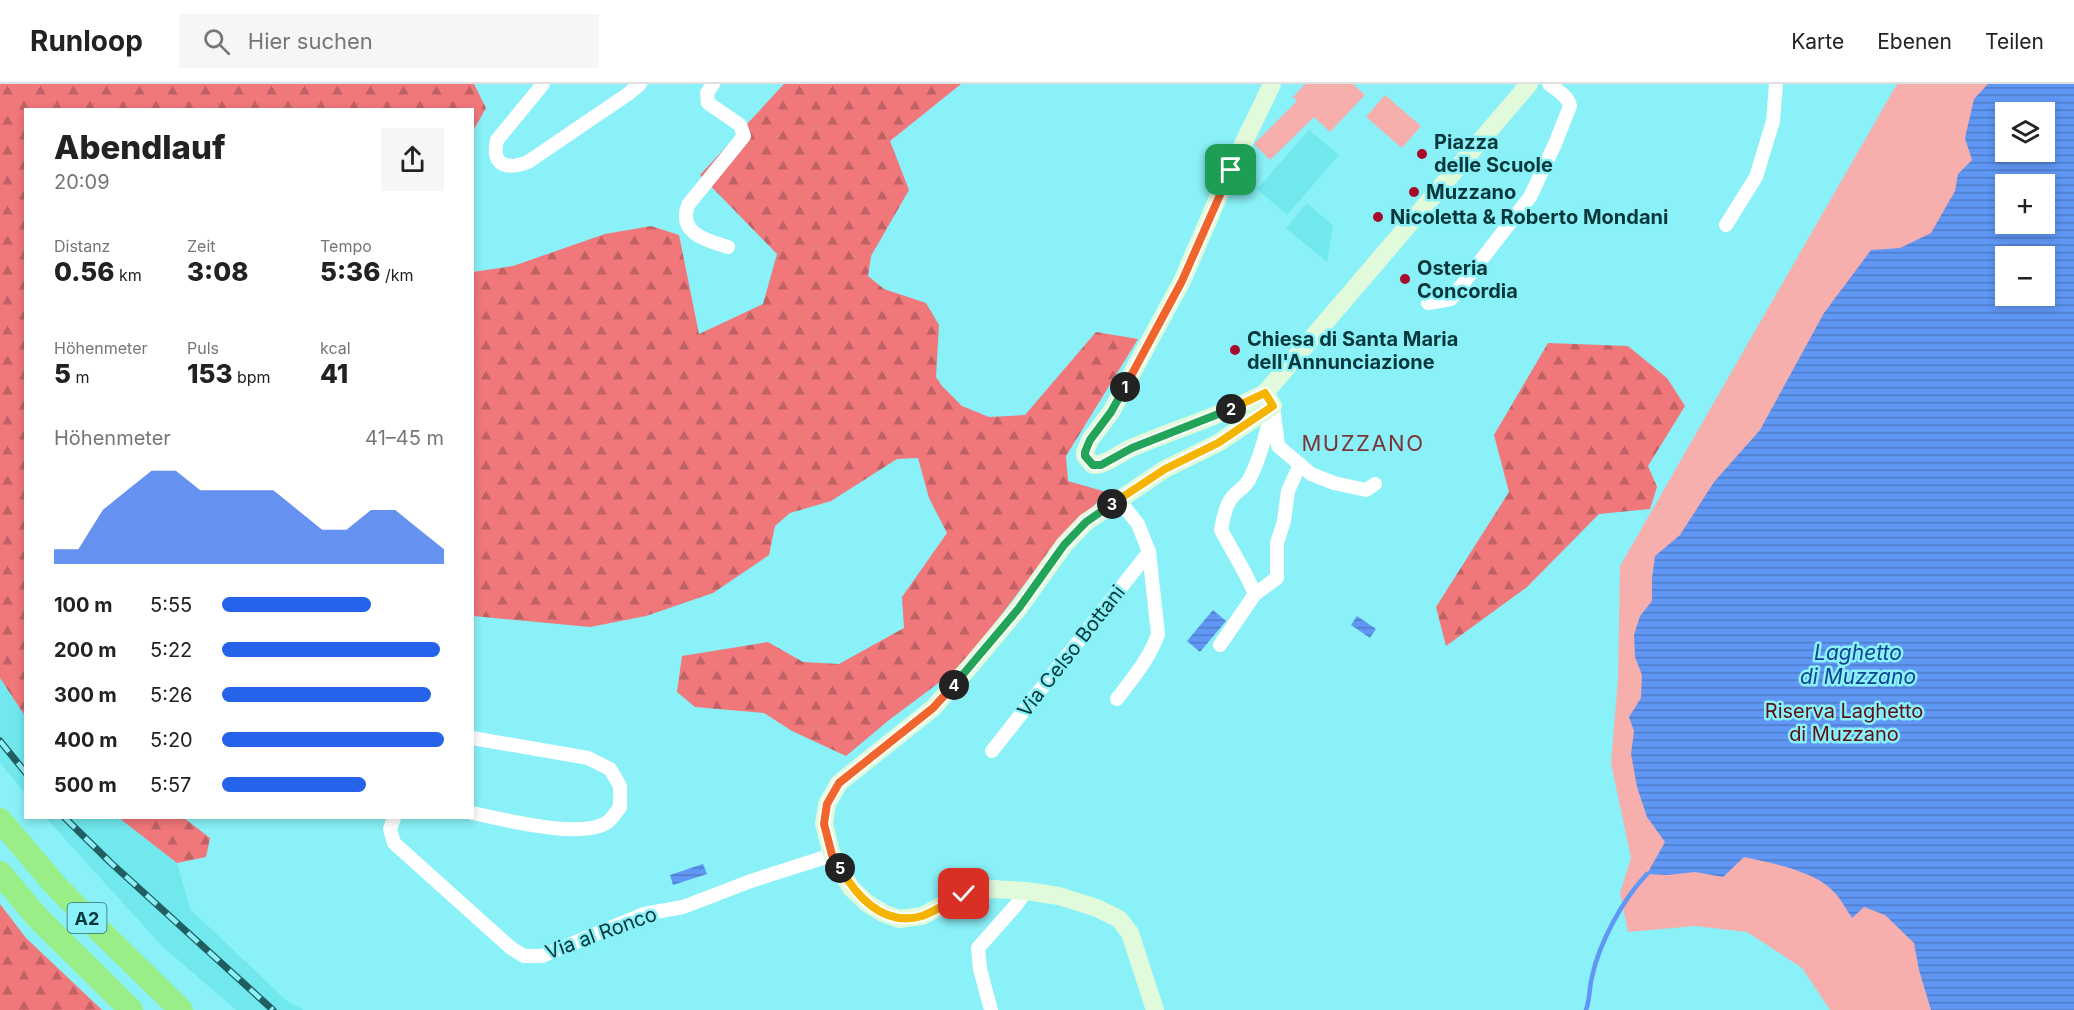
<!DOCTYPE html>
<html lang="de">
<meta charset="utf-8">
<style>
:root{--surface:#fff;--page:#f6f6f6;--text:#222;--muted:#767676;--line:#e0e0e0;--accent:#2563eb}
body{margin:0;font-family:Inter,sans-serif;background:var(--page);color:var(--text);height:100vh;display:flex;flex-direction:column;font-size:22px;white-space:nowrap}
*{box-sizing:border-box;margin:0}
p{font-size:20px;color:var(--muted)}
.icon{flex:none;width:33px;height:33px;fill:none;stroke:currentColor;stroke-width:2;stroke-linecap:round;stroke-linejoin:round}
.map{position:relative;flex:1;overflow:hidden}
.details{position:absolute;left:24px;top:24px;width:450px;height:711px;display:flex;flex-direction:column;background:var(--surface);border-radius:0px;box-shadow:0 3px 9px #0003}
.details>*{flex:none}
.fabs{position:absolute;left:1995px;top:18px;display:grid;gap:12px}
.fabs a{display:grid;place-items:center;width:60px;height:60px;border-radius:0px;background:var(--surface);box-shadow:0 3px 9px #0003;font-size:30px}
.pin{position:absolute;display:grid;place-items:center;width:51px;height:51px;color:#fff;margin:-26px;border-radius:12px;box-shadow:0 3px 9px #0006}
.km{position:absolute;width:30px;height:30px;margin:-15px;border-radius:50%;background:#222;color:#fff;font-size:16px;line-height:30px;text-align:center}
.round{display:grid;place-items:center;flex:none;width:63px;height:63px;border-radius:0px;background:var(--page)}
.head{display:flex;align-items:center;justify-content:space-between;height:102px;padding:0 30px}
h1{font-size:33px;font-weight:800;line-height:45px}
.figures{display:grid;grid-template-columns:repeat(3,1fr);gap:9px;height:102px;padding:6px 30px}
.figures div{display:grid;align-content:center}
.figures b{font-size:26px;font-weight:800}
.figures small{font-size:16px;font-weight:400}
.figures p{font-size:16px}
.chart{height:168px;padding:12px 30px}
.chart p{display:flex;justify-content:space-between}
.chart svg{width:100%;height:108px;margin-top:6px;fill:var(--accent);opacity:.7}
ul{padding:0 30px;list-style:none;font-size:20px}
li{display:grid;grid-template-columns:96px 72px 1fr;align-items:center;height:45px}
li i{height:15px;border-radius:8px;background:var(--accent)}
header{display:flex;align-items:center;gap:36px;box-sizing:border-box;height:84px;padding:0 30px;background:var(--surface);border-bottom:2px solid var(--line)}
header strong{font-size:28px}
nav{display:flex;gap:33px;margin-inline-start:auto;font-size:21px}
.search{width:420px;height:54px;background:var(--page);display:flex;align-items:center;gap:15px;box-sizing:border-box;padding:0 21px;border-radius:0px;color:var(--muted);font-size:22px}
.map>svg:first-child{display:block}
.built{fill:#70e8ee}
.forest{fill:url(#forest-firs)}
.park{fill:#f7afae;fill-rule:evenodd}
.water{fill:url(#water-rules);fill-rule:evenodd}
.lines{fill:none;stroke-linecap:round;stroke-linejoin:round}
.stream{stroke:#6097f4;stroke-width:4.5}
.street{stroke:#fff;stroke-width:14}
.secondary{stroke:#e0fadb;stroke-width:18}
.highway{stroke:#99ee87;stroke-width:24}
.rail-casing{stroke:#215e62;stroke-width:7}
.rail{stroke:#89f1f7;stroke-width:4.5;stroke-dasharray:14;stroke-linecap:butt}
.split-1-casing{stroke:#fff;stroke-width:12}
.split-2-casing{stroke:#fff;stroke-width:12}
.split-3-casing{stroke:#fff;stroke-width:12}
.split-4-casing{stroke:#fff;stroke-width:12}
.split-5-casing{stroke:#fff;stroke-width:12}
.split-6-casing{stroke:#fff;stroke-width:12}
.split-1{stroke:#f0652b;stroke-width:8}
.split-2{stroke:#22a559;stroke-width:8}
.split-3{stroke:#f5b400;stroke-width:8}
.split-4{stroke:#22a559;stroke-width:8}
.split-5{stroke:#f0652b;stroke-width:8}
.split-6{stroke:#f5b400;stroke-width:8}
.poi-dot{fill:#a60c2a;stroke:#89f1f7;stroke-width:2}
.labels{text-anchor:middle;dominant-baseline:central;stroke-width:5;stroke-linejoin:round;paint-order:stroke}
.shield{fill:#89f1f7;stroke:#2d6f73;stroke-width:1.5}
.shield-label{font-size:18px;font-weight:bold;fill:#06373a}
.poi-label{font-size:20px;font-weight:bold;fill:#06373a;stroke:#89f1f7;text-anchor:start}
.street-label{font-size:20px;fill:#06373a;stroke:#89f1f7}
.park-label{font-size:20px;fill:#5b0f18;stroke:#89f1f7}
.water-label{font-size:21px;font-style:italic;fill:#124394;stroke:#89f1f7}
.quarter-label{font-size:22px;letter-spacing:1.5px;fill:#7c3537;stroke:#89f1f7}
</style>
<header>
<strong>Runloop</strong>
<div class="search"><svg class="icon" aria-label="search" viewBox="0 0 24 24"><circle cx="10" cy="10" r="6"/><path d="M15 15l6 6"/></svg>Hier suchen</div>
<nav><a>Karte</a><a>Ebenen</a><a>Teilen</a></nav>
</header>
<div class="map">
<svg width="2074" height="926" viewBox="0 0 2074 926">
<defs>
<pattern id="forest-firs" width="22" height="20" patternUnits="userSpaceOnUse" patternTransform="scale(1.5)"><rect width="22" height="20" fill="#f0777a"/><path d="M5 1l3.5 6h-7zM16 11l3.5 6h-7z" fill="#c06265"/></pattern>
<pattern id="water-rules" width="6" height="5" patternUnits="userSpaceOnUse" patternTransform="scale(1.5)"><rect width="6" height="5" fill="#6097f4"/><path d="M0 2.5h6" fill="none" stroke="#4d7cc7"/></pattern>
</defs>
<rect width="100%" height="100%" fill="#89f1f7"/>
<!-- built -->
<g class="built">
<path d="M1309,46l30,25 -52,60 -30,-26z"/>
<path d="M1307,119l26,23 -6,36 -41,-34z"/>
<path d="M0,594l25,38v77l-25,-30z"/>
<path d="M46,734h73l58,45 13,46 96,91 17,10h-67l-74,-64z"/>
</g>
<!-- forest -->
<g class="forest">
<path d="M0,0h474l12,24 -13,23 -1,-21h-446l-1,606 -25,-38z"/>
<path d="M784,0h177l-71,57 19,49 -38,66 -3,20 16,13 42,14 13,22 -3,52 6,9 20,20 27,11 36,-2 71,-83 42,7 -72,117 2,25 38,11 -73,81 -69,91 -75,56 -43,36 -54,-25 -28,-18 -69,-6 -18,-15 5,-36 86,-14 35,20 36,2 65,-36 -2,-31 45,-64 -18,-35 -11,-40 -21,1 -66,42 -41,12 -15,13 -6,29 -56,38 -67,23 -56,11 -117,-11v-344l40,-6 92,-32 46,-8 28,9 20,99 64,-30 14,-50 -77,-79z"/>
<path d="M1548,259l80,3 39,32 18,28 -37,60 9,21 -7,22 -51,5 -72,73 -81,59 -10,-39 73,-115 -15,-57z"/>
<path d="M119,734h65l26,20 -4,19 -29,6z"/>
<path d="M0,820l26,34 76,72h-102z"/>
</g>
<!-- park -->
<g class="park">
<path d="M1305,0h48l12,11 -35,37 -16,-15 -44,43 -16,-16 43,-43 -4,-4z"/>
<path d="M1897,0h177v926h-244l-28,-42 -55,-36 -52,-6 -67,6 -8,-39 11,-35 -20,-95 7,-84 2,-113zM2006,28h38v40h-38zM2006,100h38v40h-38zM2006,172h38v40h-38z"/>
<path d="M1385,11l36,31 -19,22 -36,-31z"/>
</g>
<!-- water -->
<g class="water">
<path d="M1988,0h86v926h-143l-12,-40 -5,-27 -29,-28 -21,-8 -12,11c-5,-7 -10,-17 -16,-24 -19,-23 -64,-31 -92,-37l-21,20 -28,-5 -28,3 -20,-1 18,-32 -18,-25 -10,-30 -6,-33 3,-23 -5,-14 12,-19 1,-23 -7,-18 -1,-22 6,-19 12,-15v-23l3,-22 25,-21 34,-53 46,-52 64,-117 47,-63 29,-2 31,-15 24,-42 3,-17 14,-14 -7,-22 9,-39zM2006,28h38v40h-38zM2006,100h38v40h-38zM2044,172v40h-38v-40z"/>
<path d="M1213,526l13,11 -26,31 -13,-11z"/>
<path d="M1357,532l19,13 -6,9 -19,-13z"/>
<path d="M703,780l4,10 -34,11 -3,-10z"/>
</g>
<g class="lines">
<!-- stream -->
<path class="stream" d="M1586,926c4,-11 3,-22 6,-33 7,-34 31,-78 55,-103"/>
<!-- street -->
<g class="street">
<path d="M543,0l-46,56c-6,26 10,30 31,22l100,-68 12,-10"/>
<path d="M713,0l-6,9 1,10 32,22 4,11 -56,69c-10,28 17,35 40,42"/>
<path d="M1726,141l30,-48 17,-56 3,-37"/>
<path d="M1428,219l23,-4 79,-102 25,-53 15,-38c-2,-10 -13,-16 -21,-22"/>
<path d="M1274,330l4,32 33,28 23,9 32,7 9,-6"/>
<path d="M1255,510l-9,-19 -25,-45c2,-9 3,-20 8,-28 5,-10 15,-12 21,-24 11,-22 17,-48 23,-72"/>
<path d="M1220,561l35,-51 22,-16v-35l7,-22 4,-30 12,-27"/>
<path d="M1117,615c15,-20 33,-41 41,-65l-9,-82 -11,-28 -20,-25"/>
<path d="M472,654l116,20 22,11 10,17v21c-3,4 -7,10 -11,14 -25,20 -106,-2 -137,-8"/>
<path d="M992,667l157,-199"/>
<path d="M394,734l-4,11 4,14 117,105 13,8h18l102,-42 39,-7 68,-26 81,-26"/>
<path d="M991,926l-11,-41 -2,-21 39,-44 9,-13"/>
</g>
<!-- secondary -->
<g class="secondary">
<path d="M1272,0l-48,100 -42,97 -71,131 -21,28 -5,12v4l8,9c14,0 25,-11 38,-17 44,-19 91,-32 134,-55l264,-309"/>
<path d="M1155,926l-25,-77 -11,-14 -22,-11 -38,-12 -33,-5 -33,-2 -29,5 -42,22 -23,3 -16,-6 -16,-10 -16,-15 -19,-33 -8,-31 3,-20 12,-21 94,-75 40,-45 46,-55 45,-63 22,-23 79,-53 53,-26 55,-37 -8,-13"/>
</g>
<!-- highway -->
<g class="highway">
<path d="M0,736l57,67 36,37 88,86"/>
<path d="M0,789l38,45 93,92"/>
</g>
<!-- rail casing -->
<g class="rail-casing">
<g id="rail">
<path d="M0,657l26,32"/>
<path d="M65,734l46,45 162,147"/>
</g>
</g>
<!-- rail -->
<use href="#rail" class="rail"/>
</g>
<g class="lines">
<!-- split-1 casing -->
<g class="split-1-casing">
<path id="split-1" d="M1125,303l57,-106 49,-111"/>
</g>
<!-- split-2 casing -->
<g class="split-2-casing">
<path id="split-2" d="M1125,303l-14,25 -21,28 -5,12v4l8,9h8l31,-17 99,-39"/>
</g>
<!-- split-3 casing -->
<g class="split-3-casing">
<path id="split-3" d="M1112,420l53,-35 53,-26 55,-37 -8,-13 -34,16"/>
</g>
<!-- split-4 casing -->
<g class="split-4-casing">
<path id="split-4" d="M954,601l65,-77 45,-63 22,-23 26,-18"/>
</g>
<!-- split-5 casing -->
<g class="split-5-casing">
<path id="split-5" d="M840,784l-8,-13 -8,-31 3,-20 12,-21 94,-75 21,-23"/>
</g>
<!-- split-6 casing -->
<g class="split-6-casing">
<path id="split-6" d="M840,784c17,29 44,59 82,48 14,-5 28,-15 42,-22"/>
</g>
<!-- split-1 -->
<use href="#split-1" class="split-1"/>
<!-- split-2 -->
<use href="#split-2" class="split-2"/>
<!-- split-3 -->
<use href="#split-3" class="split-3"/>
<!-- split-4 -->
<use href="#split-4" class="split-4"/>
<!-- split-5 -->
<use href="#split-5" class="split-5"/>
<!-- split-6 -->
<use href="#split-6" class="split-6"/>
</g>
<!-- markers -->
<g class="poi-dot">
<circle cx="1422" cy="70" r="6"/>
<circle cx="1414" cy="108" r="6"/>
<circle cx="1378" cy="133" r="6"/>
<circle cx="1405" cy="195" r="6"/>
<circle cx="1235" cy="266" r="6"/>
</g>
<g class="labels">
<!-- shield labels -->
<rect class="shield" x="67.5" y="819" width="39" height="30" rx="4.5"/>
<g class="shield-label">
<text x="87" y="834">A2</text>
</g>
<!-- poi labels -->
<g class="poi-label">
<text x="1434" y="58">Piazza<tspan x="1434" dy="23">delle Scuole</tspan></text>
<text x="1426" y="108">Muzzano</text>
<text x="1390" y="133">Nicoletta &amp; Roberto Mondani</text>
<text x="1417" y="184">Osteria<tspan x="1417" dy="23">Concordia</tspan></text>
<text x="1247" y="255">Chiesa di Santa Maria<tspan x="1247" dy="23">dell'Annunciazione</tspan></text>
</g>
<!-- street labels -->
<g class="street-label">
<text transform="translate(1071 567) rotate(-52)">Via Celso Bottani</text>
<text transform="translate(601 849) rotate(-20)">Via al Ronco</text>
</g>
<!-- park labels -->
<g class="park-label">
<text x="1844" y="627">Riserva Laghetto<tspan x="1844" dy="23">di Muzzano</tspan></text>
</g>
<!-- water labels -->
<g class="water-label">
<text x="1858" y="568">Laghetto<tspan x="1858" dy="24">di Muzzano</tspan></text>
</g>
<!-- quarter labels -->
<g class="quarter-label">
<text x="1363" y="359">MUZZANO</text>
</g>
</g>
</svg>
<div class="fabs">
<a><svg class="icon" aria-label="layers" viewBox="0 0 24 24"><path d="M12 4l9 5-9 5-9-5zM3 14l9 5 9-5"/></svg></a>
<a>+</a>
<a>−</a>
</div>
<div class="pin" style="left:1231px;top:86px;background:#1e9e55"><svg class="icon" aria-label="arrive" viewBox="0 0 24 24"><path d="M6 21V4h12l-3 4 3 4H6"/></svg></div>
<div class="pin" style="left:964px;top:810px;background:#d93025"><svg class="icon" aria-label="check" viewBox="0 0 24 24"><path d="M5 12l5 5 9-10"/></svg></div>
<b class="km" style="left:1125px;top:303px">1</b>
<b class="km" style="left:1231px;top:325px">2</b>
<b class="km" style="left:1112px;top:420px">3</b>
<b class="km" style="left:954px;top:601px">4</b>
<b class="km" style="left:840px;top:784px">5</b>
<section class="details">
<div class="head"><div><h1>Abendlauf</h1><p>20:09</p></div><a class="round"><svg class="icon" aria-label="share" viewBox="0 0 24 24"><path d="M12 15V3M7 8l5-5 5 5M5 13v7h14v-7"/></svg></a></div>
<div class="figures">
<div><p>Distanz</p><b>0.56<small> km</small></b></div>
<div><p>Zeit</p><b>3:08</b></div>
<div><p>Tempo</p><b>5:36<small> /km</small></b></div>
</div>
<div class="figures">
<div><p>Höhenmeter</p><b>5<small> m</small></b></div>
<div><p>Puls</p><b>153<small> bpm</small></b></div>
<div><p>kcal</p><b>41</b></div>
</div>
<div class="chart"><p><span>Höhenmeter</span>41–45 m</p>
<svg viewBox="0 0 160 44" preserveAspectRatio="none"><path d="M0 44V38L10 38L20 22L30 14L40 6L50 6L60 14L70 14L80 14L90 14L100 22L110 30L120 30L130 22L140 22L150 30L160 38V44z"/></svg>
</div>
<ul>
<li><b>100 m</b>5:55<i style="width:67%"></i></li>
<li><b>200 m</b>5:22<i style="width:98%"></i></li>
<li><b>300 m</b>5:26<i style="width:94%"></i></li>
<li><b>400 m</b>5:20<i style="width:100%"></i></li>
<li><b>500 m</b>5:57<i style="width:65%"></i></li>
</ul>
</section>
</div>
